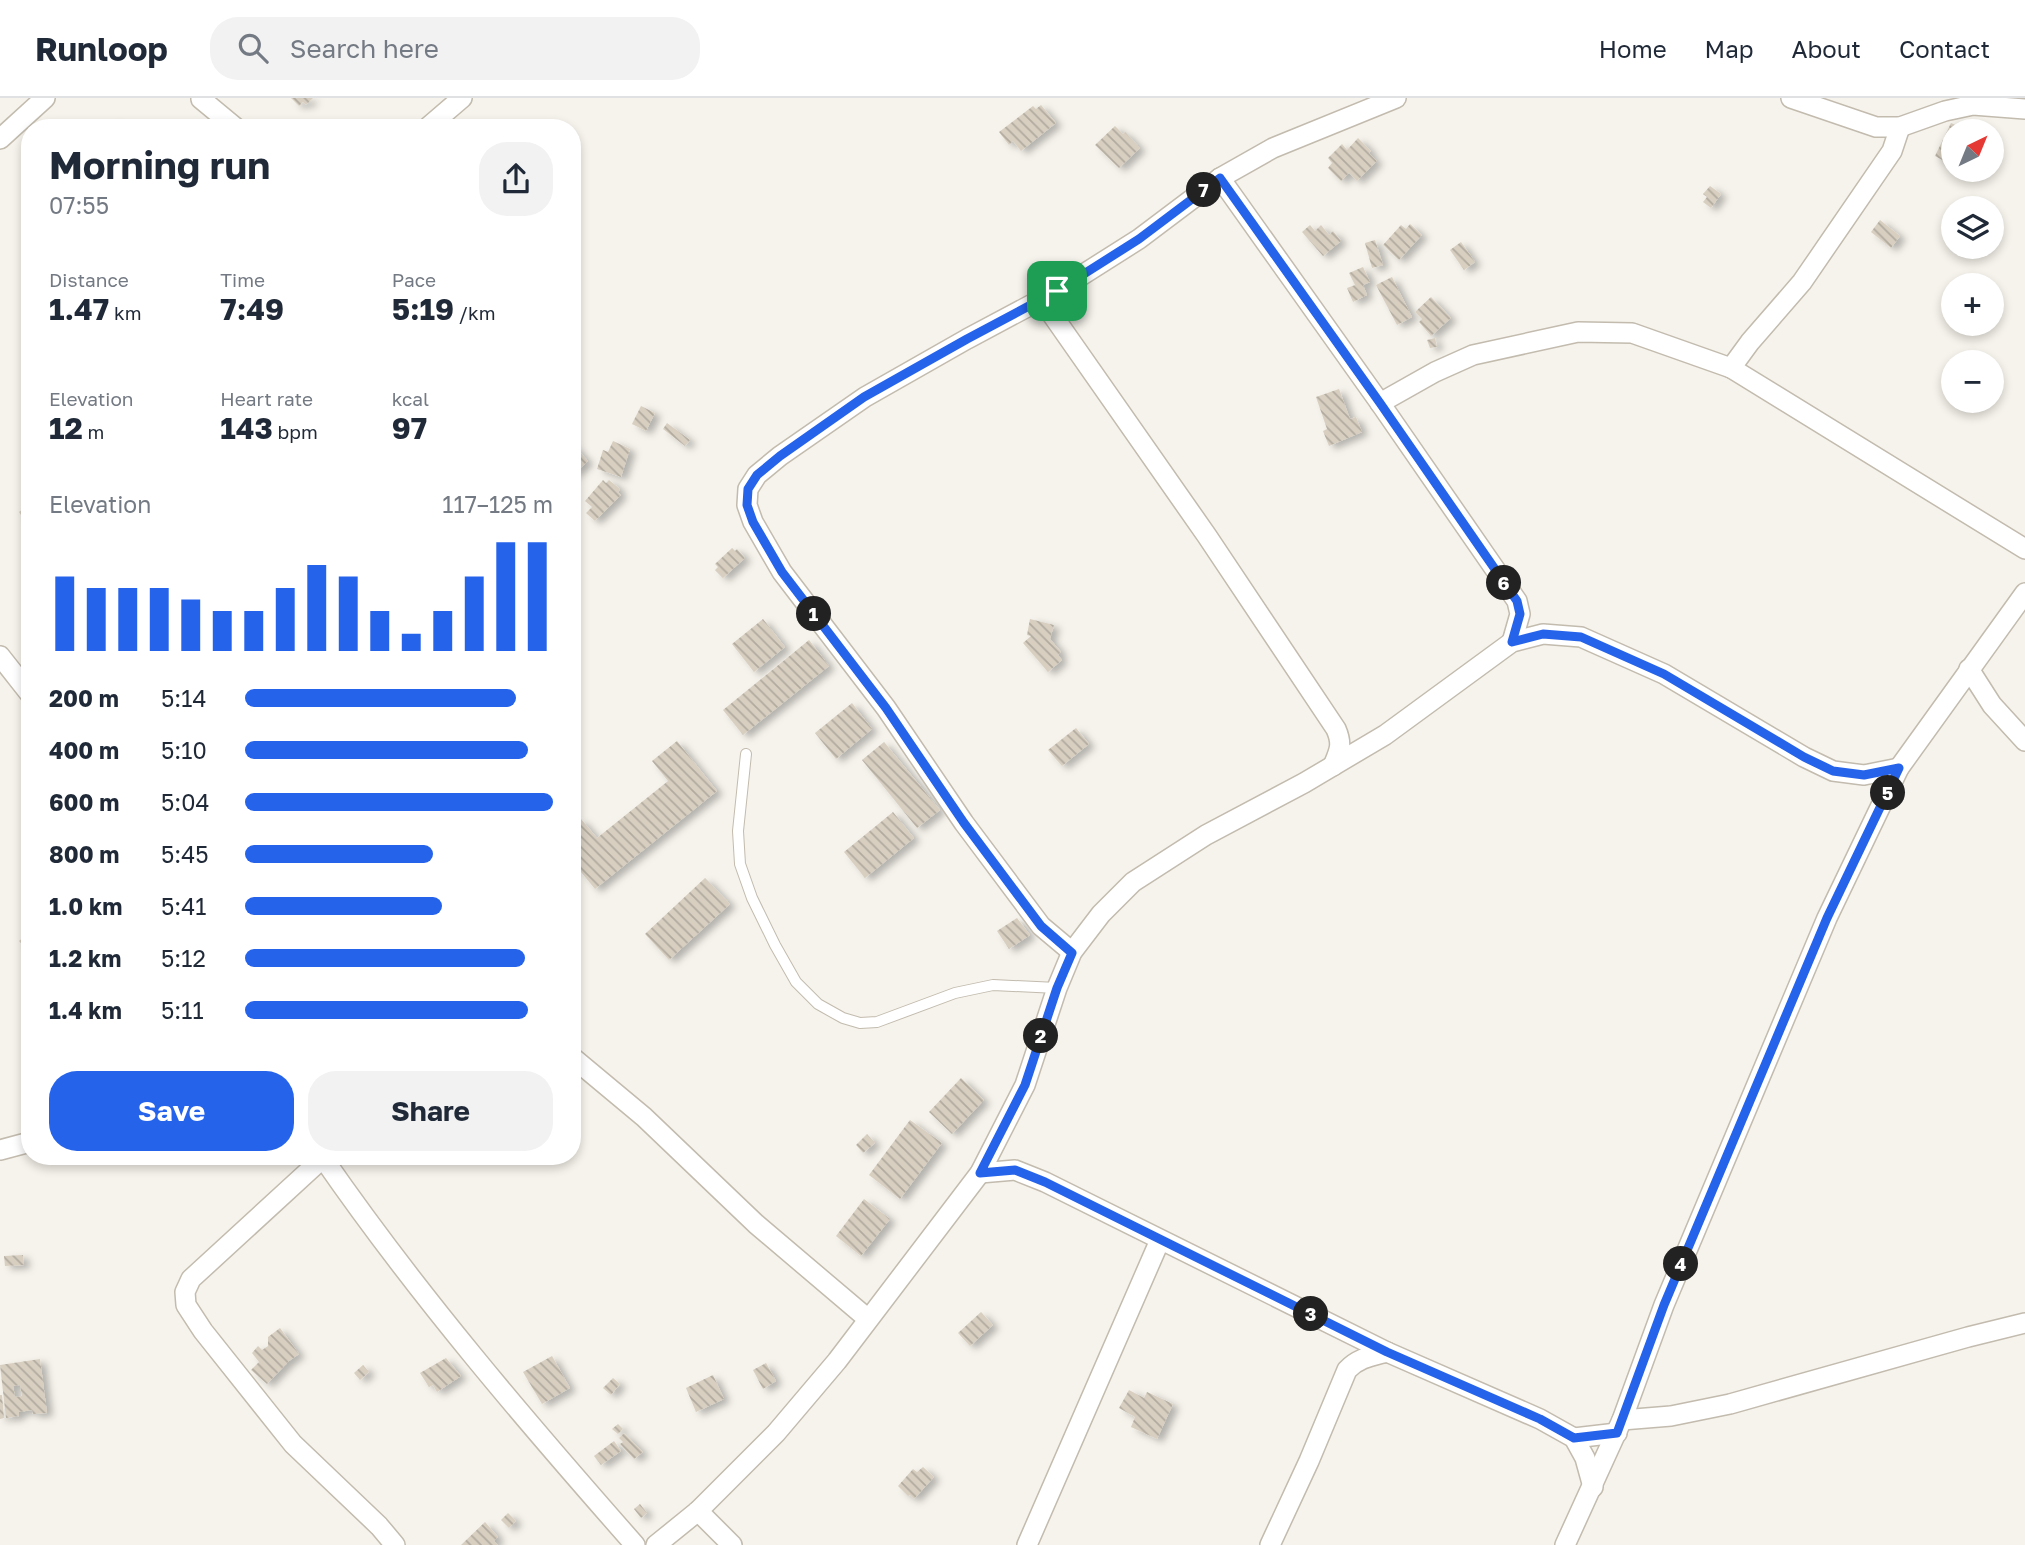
<!DOCTYPE html>
<meta charset="utf-8">
<style>
:root{--surface:#fff;--page:#f2f2f3;--text:#1f2937;--muted:#747a83;--line:#e0e1e3;--accent:#2563eb}
body{margin:0;font-family:"Golos Text",sans-serif;background:var(--page);color:var(--text);height:100vh;display:flex;flex-direction:column;font-size:26px;white-space:nowrap}
*{box-sizing:border-box;margin:0}
p{font-size:23px;color:var(--muted)}
.icon{flex:none;width:38px;height:38px;fill:none;stroke:currentColor;stroke-width:2;stroke-linecap:round;stroke-linejoin:round}
.map{position:relative;flex:1;overflow:hidden}
.side{position:absolute;left:21px;top:21px;width:560px;height:1046px;display:flex;flex-direction:column;background:var(--surface);border-radius:28px;box-shadow:0 4px 10px #0003}
.side>*{flex:none}
.needle{width:46px;rotate:43deg}
.buttons{position:absolute;left:1941px;top:21px;display:grid;gap:14px}
.buttons a{display:grid;place-items:center;width:63px;height:63px;border-radius:50%;background:var(--surface);box-shadow:0 4px 10px #0003;font-size:35px}
.pin{position:absolute;display:grid;place-items:center;width:60px;height:60px;color:#fff;margin:-30px;border-radius:14px;box-shadow:0 4px 10px #0006}
.km{position:absolute;width:35px;height:35px;margin:-18px;border-radius:50%;background:#222;color:#fff;font-size:19px;line-height:35px;text-align:center}
.round{display:grid;place-items:center;flex:none;width:74px;height:74px;border-radius:28px;background:var(--page)}
.headline{display:flex;align-items:center;justify-content:space-between;height:119px;padding:0 28px}
h1{font-size:38px;font-weight:700;line-height:52px}
.stats{display:grid;grid-template-columns:repeat(3,1fr);gap:10px;height:119px;padding:7px 28px}
.stats div{display:grid;align-content:center}
.stats b{font-size:30px;font-weight:700}
.stats small{font-size:19px;font-weight:400}
.stats p{font-size:19px}
.chart{height:196px;padding:14px 28px}
.chart p{display:flex;justify-content:space-between}
.chart svg{width:100%;height:126px;margin-top:7px;stroke:var(--accent);stroke-width:6}
.primary-button{display:flex;gap:14px;margin-top:auto;padding:14px 28px}
.primary-button a{flex:1;height:80px;border-radius:28px;background:var(--accent);color:#fff;font-size:28px;font-weight:700;line-height:80px;text-align:center}
.primary-button a+a{background:var(--page);color:var(--text)}
ul{padding:0 28px;list-style:none;font-size:23px}
li{display:grid;grid-template-columns:112px 84px 1fr;align-items:center;height:52px}
li i{height:18px;border-radius:9px;background:var(--accent)}
header{display:flex;align-items:center;gap:42px;box-sizing:border-box;height:98px;padding:0 35px;background:var(--surface);border-bottom:2px solid var(--line)}
header strong{font-size:33px}
nav{display:flex;gap:38px;margin-inline-start:auto;font-size:24px}
.search{width:490px;height:63px;background:var(--page);display:flex;align-items:center;gap:18px;box-sizing:border-box;padding:0 24px;border-radius:28px;color:var(--muted);font-size:26px}
.map>svg:first-child{display:block}
.building{fill:url(#building-back-hatch);fill-rule:evenodd;filter:url(#shadow)}
.lines{fill:none;stroke-linecap:round;stroke-linejoin:round}
.lane-casing{stroke:#c2bbae;stroke-width:12}
.street-casing{stroke:#c2bbae;stroke-width:22}
.lane{stroke:#fff;stroke-width:10}
.street{stroke:#fff;stroke-width:19}
.route-casing{stroke:#fff;stroke-width:14}
.route{stroke:#2563eb;stroke-width:9}
</style>
<header>
<strong>Runloop</strong>
<div class="search"><svg class="icon" aria-label="search" viewBox="0 0 24 24"><circle cx="10" cy="10" r="6"/><path d="M15 15l6 6"/></svg>Search here</div>
<nav><a>Home</a><a>Map</a><a>About</a><a>Contact</a></nav>
</header>
<div class="map">
<svg width="2025" height="1447" viewBox="0 0 2025 1447">
<defs>
<pattern id="building-back-hatch" width="6" height="6" patternUnits="userSpaceOnUse" patternTransform="scale(1.75)"><rect width="6" height="6" fill="#d8cfc1"/><path d="M-1 5l2 2M0 0l6 6M5-1l2 2" fill="none" stroke="#b1aa9e"/></pattern>
<filter id="shadow"><feDropShadow dx="6" dy="3.5" stdDeviation="3.5" flood-color="#0004"/></filter>
</defs>
<rect width="100%" height="100%" fill="#f6f3ec"/>
<!-- building -->
<g class="building">
<path d="M291,0h22l-7,7 -3,-3 -4,4z"/>
<path d="M1041,7l15,18 -35,28 -8,-10 -4,4 -10,-13 34,-26 3,3z"/>
<path d="M115,23l3,7h-20z"/>
<path d="M1951,25l18,8h-16v35l-18,-10z"/>
<path d="M1115,28l8,8 2,-2 15,16 -21,20 -24,-23z"/>
<path d="M1358,40l13,13 -2,2 8,8 -20,20 -8,-8 -8,8 -13,-13 4,-5 -4,-5 14,-14 5,6z"/>
<path d="M1710,88l11,8 -10,14 -8,-6 4,-5 -4,-3z"/>
<path d="M1880,122l20,16 -9,12 -20,-16z"/>
<path d="M1410,126l12,11 -23,25 -16,-15 18,-20 5,4z"/>
<path d="M1310,127l5,6 6,-6 8,10 4,-4 8,10 -18,15 -21,-24z"/>
<path d="M1375,142l8,25 -11,3 -7,-25z"/>
<path d="M1461,144l14,20 -11,8 -14,-20z"/>
<path d="M1363,169l7,15 -7,3 4,10 -14,7 -6,-14 8,-3 -6,-12z"/>
<path d="M1392,179l20,40 -15,8 -21,-40z"/>
<path d="M1431,199l20,21 -20,18 -12,-14 3,-3 -7,-7z"/>
<path d="M1435,240l2,9 -7,1 -3,-8z"/>
<path d="M1339,291l11,30 6,-2 6,15 -33,14 -6,-15 4,-2 -11,-32z"/>
<path d="M641,308l14,7 -9,18 -14,-7z"/>
<path d="M667,325l23,17 -5,6 -22,-17z"/>
<path d="M613,343l17,8 -9,28 -24,-8 6,-19 5,2z"/>
<path d="M572,346l16,17 -16,15z"/>
<path d="M603,382l3,3 3,-3 11,9 -2,3 3,3 -26,26 -9,-8 6,-6 -7,-6z"/>
<path d="M30,406v14l-5,3 -6,-9z"/>
<path d="M732,450l3,3 2,-2 8,9 -22,20 -8,-8 3,-3 -3,-3z"/>
<path d="M763,521l22,28 -31,25 -22,-28z"/>
<path d="M1030,521l24,6 -4,14 11,13 -3,3 4,5 -14,12 -25,-29 8,-7 -4,-1z"/>
<path d="M809,542l20,26 -86,69 -20,-25z"/>
<path d="M852,605l20,26 -36,30 -21,-26z"/>
<path d="M1076,630l13,16 -27,22 -14,-16z"/>
<path d="M677,643l40,50 -122,98 -23,-28v-35l9,-7 16,19 71,-57 -16,-20z"/>
<path d="M884,644l56,68 -23,18 -55,-68z"/>
<path d="M893,714l21,26 -49,40 -21,-26z"/>
<path d="M705,780l25,26 -61,56 -24,-26z"/>
<path d="M1017,820l13,17 -21,14 -12,-18z"/>
<path d="M30,834v22l-11,-13z"/>
<path d="M961,980l23,22 -32,34 -23,-22z"/>
<path d="M910,1022l32,23 -42,56 -31,-24z"/>
<path d="M867,1036l8,9 -12,10 -7,-8z"/>
<path d="M864,1101l26,20 -29,37 -25,-20z"/>
<path d="M23,1157l1,10 -19,1 -1,-10z"/>
<path d="M981,1214l12,13 -23,21 -12,-13z"/>
<path d="M280,1230l19,26 -10,7 -22,23 -16,-14 8,-8 -7,-9 6,-7 4,4 6,-4v-9z"/>
<path d="M552,1258l18,32 -28,16 -19,-32z"/>
<path d="M446,1260l15,18 -24,16 -4,-7 -4,2 -9,-14z"/>
<path d="M40,1261l7,54 -14,1 -1,-4 -13,2v4l-13,2 -6,-53zM20,1287l2,11 -7,1 -2,-11z"/>
<path d="M766,1265l10,18 -13,8 -10,-19z"/>
<path d="M363,1267l6,7 -9,8 -6,-7z"/>
<path d="M713,1277l11,24 -28,13 -10,-24z"/>
<path d="M613,1280l7,6 -9,11 -8,-7z"/>
<path d="M1129,1292l15,8 3,-6 26,12 -16,35 -26,-12 4,-10 -16,-9z"/>
<path d="M0,1297h2l2,23 -4,1z"/>
<path d="M618,1326l5,5 -5,5 -6,-5z"/>
<path d="M624,1335l19,19 -9,7 -14,-15 3,-2 -4,-4z"/>
<path d="M614,1343l7,10 -20,14 -7,-9z"/>
<path d="M923,1369l11,10 -20,22 -4,-4 -2,1 -10,-10 15,-17 4,3z"/>
<path d="M640,1406l7,9 -6,5 -7,-9z"/>
<path d="M508,1415l8,8 -7,7 -8,-8z"/>
<path d="M485,1424l13,15 -4,4 4,4h-37z"/>
</g>
<g class="lines">
<!-- lane casing -->
<g class="lane-casing">
<path id="lane" d="M746,656l-8,77 2,33 12,34 23,47 21,37 22,22 25,14 17,5 17,-1 78,-29 38,-8 64,3"/>
</g>
<!-- street casing -->
<g class="street-casing">
<g id="street">
<path d="M1791,0l85,29h24l45,-16 28,-6 52,4"/>
<path d="M201,1l35,29"/>
<path d="M427,30l35,-30"/>
<path d="M0,41l45,-41"/>
<path d="M1220,80l160,225 137,198 3,13 -8,28"/>
<path d="M1057,193l-6,22 156,223 129,193c7,16 3,22 -3,37"/>
<path d="M1731,270l19,-26 52,-60 90,-131 8,-24"/>
<path d="M1380,305l55,-31 38,-17 105,-23 54,1 99,35 294,181"/>
<path d="M0,558l30,38"/>
<path d="M1969,571l23,36 33,36"/>
<path d="M1072,854l-31,-26 -77,-103 -78,-115 -104,-136 -29,-50 -6,-17 1,-16 9,-14 23,-19 85,-59 102,-58 90,-48 82,-52 81,-61 53,-30 123,-50"/>
<path d="M572,959l72,60 112,107 112,95"/>
<path d="M0,1052l30,-8"/>
<path d="M324,1059l-133,122 -6,13 1,13 17,26 90,113 86,82 16,19"/>
<path d="M323,1060c94,136 202,262 312,387"/>
<path d="M980,1075l35,-3 30,12 342,170 153,67 34,19 11,20 8,29"/>
<path d="M1622,1322l49,-4 59,-12 238,-67 57,-14"/>
<path d="M1574,1340l43,-5"/>
<path d="M698,1413l34,34"/>
<path d="M656,1447l42,-34 78,-78 61,-72 143,-188 45,-88 32,-97 15,-36 29,-38 32,-32 73,-47 98,-52 81,-48 127,-93 31,-8 38,3 83,37 140,83 29,14 31,4 35,-7"/>
<path d="M1027,1447l133,-305"/>
<path d="M1270,1447l39,-84 38,-91c11,-12 25,-14 40,-18"/>
<path d="M1565,1447l57,-125 42,-115 163,-387 72,-150 126,-175"/>
</g>
</g>
<!-- lane -->
<use href="#lane" class="lane"/>
<!-- street -->
<use href="#street" class="street"/>
</g>
<g class="lines">
<!-- route casing -->
<g class="route-casing">
<path id="route" d="M1220,80l160,225 137,198 3,13 -8,28 31,-8 38,3 83,37 140,83 29,14 31,4 35,-7 -72,150 -163,387 -47,128 -43,5 -34,-19 -153,-67 -342,-170 -30,-12 -35,3 45,-88 32,-97 15,-35 -31,-27 -77,-103 -78,-115 -104,-136 -29,-50 -6,-17 1,-16 9,-14 23,-19 84,-59 103,-58 90,-48 82,-52z"/>
</g>
<!-- route -->
<use href="#route" class="route"/>
</g>
</svg>
<div class="buttons">
<a><svg class="needle" viewBox="-14 -14 28 28"><path d="M0-13l5 13h-10z" fill="#e53935"/><path d="M0 13l5-13h-10z" fill="#747a83"/></svg></a>
<a><svg class="icon" aria-label="layers" viewBox="0 0 24 24"><path d="M12 4l9 5-9 5-9-5zM3 14l9 5 9-5"/></svg></a>
<a>+</a>
<a>−</a>
</div>
<div class="pin" style="left:1057px;top:193px;background:#1e9e55"><svg class="icon" aria-label="arrive" viewBox="0 0 24 24"><path d="M6 21V4h12l-3 4 3 4H6"/></svg></div>
<b class="km" style="left:814px;top:516px">1</b>
<b class="km" style="left:1041px;top:938px">2</b>
<b class="km" style="left:1311px;top:1216px">3</b>
<b class="km" style="left:1681px;top:1166px">4</b>
<b class="km" style="left:1888px;top:695px">5</b>
<b class="km" style="left:1504px;top:485px">6</b>
<b class="km" style="left:1204px;top:92px">7</b>
<section class="side">
<div class="headline"><div><h1>Morning run</h1><p>07:55</p></div><a class="round"><svg class="icon" aria-label="share" viewBox="0 0 24 24"><path d="M12 15V3M7 8l5-5 5 5M5 13v7h14v-7"/></svg></a></div>
<div class="stats">
<div><p>Distance</p><b>1.47<small> km</small></b></div>
<div><p>Time</p><b>7:49</b></div>
<div><p>Pace</p><b>5:19<small> /km</small></b></div>
</div>
<div class="stats">
<div><p>Elevation</p><b>12<small> m</small></b></div>
<div><p>Heart rate</p><b>143<small> bpm</small></b></div>
<div><p>kcal</p><b>97</b></div>
</div>
<div class="chart"><p><span>Elevation</span>117–125 m</p>
<svg viewBox="0 0 160 44" preserveAspectRatio="none"><path d="M5 44V18M15 44V22M25 44V22M35 44V22M45 44V26M55 44V30M65 44V30M75 44V22M85 44V14M95 44V18M105 44V30M115 44V38M125 44V30M135 44V18M145 44V6M155 44V6"/></svg>
</div>
<ul>
<li><b>200 m</b>5:14<i style="width:88%"></i></li>
<li><b>400 m</b>5:10<i style="width:92%"></i></li>
<li><b>600 m</b>5:04<i style="width:100%"></i></li>
<li><b>800 m</b>5:45<i style="width:61%"></i></li>
<li><b>1.0 km</b>5:41<i style="width:64%"></i></li>
<li><b>1.2 km</b>5:12<i style="width:91%"></i></li>
<li><b>1.4 km</b>5:11<i style="width:92%"></i></li>
</ul>
<div class="primary-button"><a>Save</a><a>Share</a></div>
</section>
</div>
